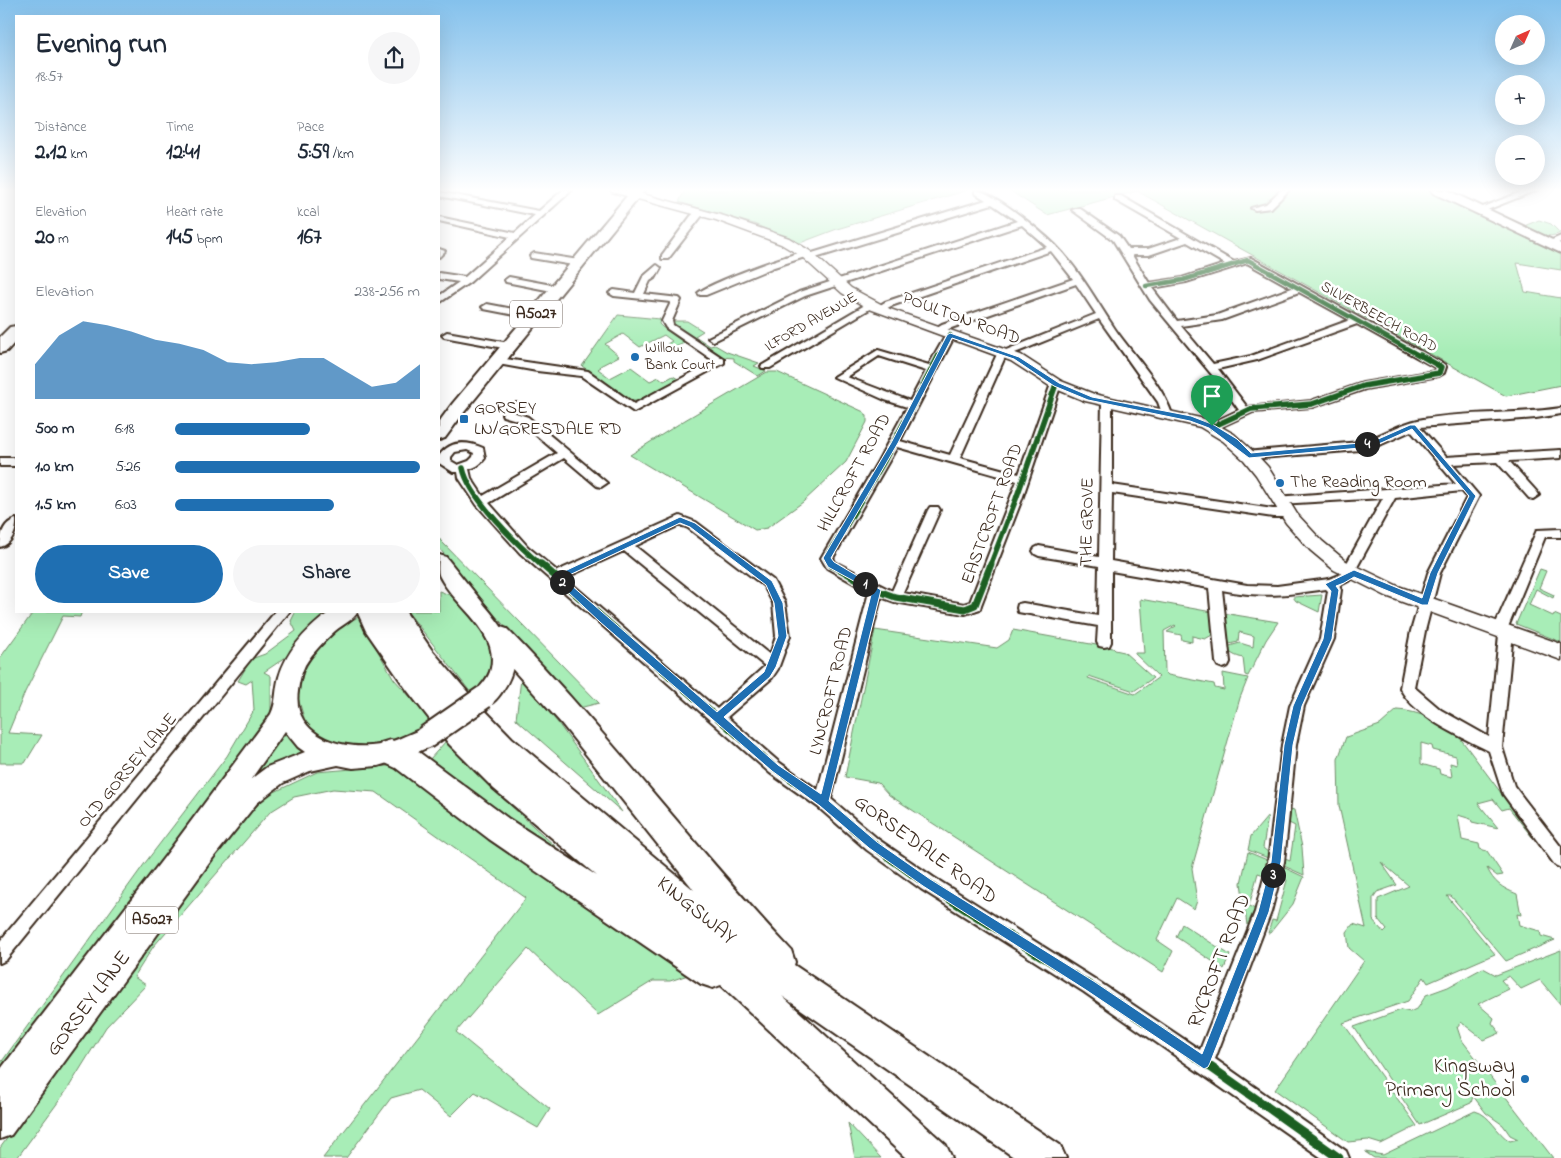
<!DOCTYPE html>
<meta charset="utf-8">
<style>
:root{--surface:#fff;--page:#f6f6f7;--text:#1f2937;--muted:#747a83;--accent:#1f6fb2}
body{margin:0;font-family:"Indie Flower",sans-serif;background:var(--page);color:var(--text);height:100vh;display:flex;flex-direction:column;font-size:19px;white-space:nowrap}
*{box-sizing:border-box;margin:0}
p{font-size:16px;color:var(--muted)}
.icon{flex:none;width:28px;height:28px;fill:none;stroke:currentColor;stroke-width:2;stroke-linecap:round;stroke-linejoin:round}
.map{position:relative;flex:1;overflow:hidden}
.side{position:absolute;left:15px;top:15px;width:425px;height:598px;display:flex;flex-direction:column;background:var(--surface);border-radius:0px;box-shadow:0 5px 20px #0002}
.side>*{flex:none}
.needle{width:32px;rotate:45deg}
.tools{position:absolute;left:1495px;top:15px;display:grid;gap:10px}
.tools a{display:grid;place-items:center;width:50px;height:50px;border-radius:50%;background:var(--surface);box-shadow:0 5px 20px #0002;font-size:25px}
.pin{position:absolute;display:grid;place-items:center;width:42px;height:42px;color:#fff;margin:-51px -21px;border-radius:50% 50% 50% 0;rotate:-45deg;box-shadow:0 0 5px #0007}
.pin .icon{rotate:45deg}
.km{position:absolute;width:25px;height:25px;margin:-12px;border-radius:50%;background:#222;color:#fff;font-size:14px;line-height:25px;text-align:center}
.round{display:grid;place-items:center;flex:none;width:52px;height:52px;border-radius:26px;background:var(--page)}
.summary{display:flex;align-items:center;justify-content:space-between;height:85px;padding:0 20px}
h1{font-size:28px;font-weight:800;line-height:38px}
.stats{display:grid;grid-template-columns:repeat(3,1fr);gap:8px;height:85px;padding:5px 20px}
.stats div{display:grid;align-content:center}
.stats b{font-size:21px;font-weight:800}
.stats small{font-size:14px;font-weight:400}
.stats p{font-size:14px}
.chart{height:140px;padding:10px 20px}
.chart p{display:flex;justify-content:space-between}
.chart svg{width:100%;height:90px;margin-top:5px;fill:var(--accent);opacity:.7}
.cta{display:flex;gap:10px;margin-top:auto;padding:10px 20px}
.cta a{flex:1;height:58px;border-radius:30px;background:var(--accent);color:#fff;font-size:20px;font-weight:800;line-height:58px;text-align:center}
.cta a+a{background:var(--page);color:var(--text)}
ul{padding:0 20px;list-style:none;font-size:16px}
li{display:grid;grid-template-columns:80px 60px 1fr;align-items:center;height:38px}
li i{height:12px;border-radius:6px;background:var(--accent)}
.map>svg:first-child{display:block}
.green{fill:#a8edb7;stroke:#728c6a;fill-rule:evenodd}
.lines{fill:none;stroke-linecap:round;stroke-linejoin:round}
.street-casing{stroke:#3b2a1e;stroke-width:4}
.secondary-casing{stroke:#3b2a1e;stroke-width:3}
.primary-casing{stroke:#3b2a1e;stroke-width:4}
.highway-casing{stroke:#3b2a1e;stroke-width:4}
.street{fill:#fff;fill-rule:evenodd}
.secondary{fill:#fff;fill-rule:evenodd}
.primary{fill:#fff;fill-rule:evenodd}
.highway{fill:#fff;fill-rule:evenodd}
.primary-bridge-casing{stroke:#3b2a1e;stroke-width:26;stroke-linecap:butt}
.primary-bridge{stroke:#fff;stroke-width:22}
.cycleway-far3-casing{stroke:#fff;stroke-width:6}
.cycleway-far2-casing{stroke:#fff;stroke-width:8}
.cycleway-far1-casing{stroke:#fff;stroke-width:10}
.cycleway-casing{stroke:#fff;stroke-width:12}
.cycleway-far3{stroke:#1b5e20;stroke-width:4.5}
.cycleway-far2{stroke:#1b5e20;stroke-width:5.5}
.cycleway-far1{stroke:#1b5e20;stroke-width:7}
.cycleway{stroke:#1b5e20;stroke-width:9}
.route{fill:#1f6fb2;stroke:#fff;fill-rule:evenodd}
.poi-dot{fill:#1f6fb2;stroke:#fff;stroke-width:2}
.labels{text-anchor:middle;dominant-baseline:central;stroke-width:5;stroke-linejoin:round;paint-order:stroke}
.far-street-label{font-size:15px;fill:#3b2a1e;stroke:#fff}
.far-poi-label{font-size:15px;fill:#3b2a1e;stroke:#fff;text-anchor:start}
.shield{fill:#fff;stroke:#766a62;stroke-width:1}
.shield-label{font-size:16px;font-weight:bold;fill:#3b2a1e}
.street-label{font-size:18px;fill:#3b2a1e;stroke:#fff}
.poi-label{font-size:18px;fill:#3b2a1e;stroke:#fff;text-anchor:start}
.near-street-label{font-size:21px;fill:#3b2a1e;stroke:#fff}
.near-poi-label{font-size:21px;fill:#3b2a1e;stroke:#fff;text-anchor:end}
</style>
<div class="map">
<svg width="1561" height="1158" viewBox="0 0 1561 1158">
<rect width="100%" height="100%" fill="#fff"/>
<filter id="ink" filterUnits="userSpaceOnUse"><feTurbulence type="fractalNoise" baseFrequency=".02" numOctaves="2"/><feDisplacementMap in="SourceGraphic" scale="10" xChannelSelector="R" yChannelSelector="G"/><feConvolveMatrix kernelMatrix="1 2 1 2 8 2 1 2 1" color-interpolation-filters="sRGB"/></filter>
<g filter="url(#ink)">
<!-- green -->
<g class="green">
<path d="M685,190h283l-131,39 -37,14 -46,-19 -75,-22z"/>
<path d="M1009,190h423l129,61v19l-44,-7 8,29 36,6v87l-55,11 -369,-205 -90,24z"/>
<path d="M1539,220l12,4 9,9c-13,7 -24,-1 -36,-7z"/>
<path d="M618,315l42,4 -1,5 3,3 24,15 -12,6 -7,-4 5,-3 -8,-6 -24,12 -17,-13 -18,10 14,12 -19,10 1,1 -3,2 12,9 21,-11 19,14 9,-4 5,4 9,-5 5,3 -41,22h-8l-47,-35z"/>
<path d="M671,321h16l16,10 -8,5 15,10 5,-1 12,7 32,11 -5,3 12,5 -8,5 -24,-15v-3l-13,-1 -49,-32z"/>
<path d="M767,372h10l87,40 3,4v6l-21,40 -43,40 -36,26 -12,2 -125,-75 55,-35z"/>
<path d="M439,538l2,3 158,162 -20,5 -79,-87 -61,-73z"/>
<path d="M1540,569l6,2 -7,17 15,7 -1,3 -17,-9 -7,16 24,11 1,-2 7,3v25l-45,-18z"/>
<path d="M439,591l19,7 37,44 6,14 -26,42 -68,-87h32z"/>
<path d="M1322,595l-3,17 -23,-11 -3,-4z"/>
<path d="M1140,599l72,13 2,22 -9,5 -13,-3v6l-10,-2 -1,-5 -14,-3 9,-6 -1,-1 -11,6 1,41 3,3 46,9 1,4 9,2 -1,-17 25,5 -8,20 -48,170 5,33 -3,8 -17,-11 -20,42 16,11 -10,21 -274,-177 -11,-12 -33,-6 30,-147 122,18 12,-8 4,-10 100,18 2,2 9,2 29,26 -19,13 -45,-15 -1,2 47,16 24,-17 -25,-24h10z"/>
<path d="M34,611h48l-2,6 -17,-1 -38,76 -17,41 34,2 -17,28h-25v-105z"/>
<path d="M296,611l34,3 -41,41 -25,17 7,4v38l-271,369v-19l145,-201 82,-107 27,-46 -2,-30 -6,4 -8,-3 13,-22 14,-5 31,-23 -5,-10z"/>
<path d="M1223,613l55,9 -12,18 -18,36 -3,-1 -2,-17c-8,-2 -13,-4 -17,-11l14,-4 13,4 1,-11 -15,-4 -1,10 -13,3z"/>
<path d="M358,617l36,62 42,47 -65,24 -30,-3 -21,-10 -15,-16 -7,-23 5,-25 14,-26 21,-19z"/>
<path d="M521,679l37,44 64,89 -106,-93z"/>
<path d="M1397,710c22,1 42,11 60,24l77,103h-2l-23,-29 -7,2 -9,-11 -15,4 20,25 -26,-6 -1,-3 -13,-4 4,25 17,4 1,5 7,2 16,24 -6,1 -10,-8c7,15 15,20 30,26l4,21 -4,-1 2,11 21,6 1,5 14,4 -49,21 -55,-65h-4l48,58 -67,29 -4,-6 -16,24 -65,22 74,103 -36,18 -13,-4 -20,2 -73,-52 89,-129 -15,-13 -2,-16 6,-8 13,4 -27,-122 -1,-47 8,-22 34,-12zM1421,743l11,3 1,4 23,6 1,9 -7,-2 2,14 -12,-3 -1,-5 -18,-5zM1381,862l28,24 -31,13v20l9,11 -3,3 -11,-13v-22l4,-6 20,-7z"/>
<path d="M285,730l22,22 -72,46z"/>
<path d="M446,741l28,31 105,96 -54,-36 -96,-72z"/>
<path d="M399,765l289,210 -18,6h-17l-55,34 -70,-66 -72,83 94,77 -12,19 -63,-36 -24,24 -32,-26 -28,8 -45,60h-23l203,-260 -150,-106 -43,-3 -39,8 -24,15 -117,135 -19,30 12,8 -40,42 -39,63 -50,68h-17v-10l179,-242 25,-39 31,-39 33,-33 49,-23z"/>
<path d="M1291,809l3,1 8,37 2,28 -20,-9 1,-7 5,2 5,-35 -6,-3z"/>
<path d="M1268,816l-5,32 6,5 -1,5 -20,-8 3,-14z"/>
<path d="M1248,852l19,8 -3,15 -6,-2 -9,33 6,3 -8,16 -6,-42z"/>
<path d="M1283,867l21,10 -11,27 -23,29h-2l4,-13 4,1 11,-41 -6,-3z"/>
<path d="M1182,924l48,31 -6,14 -48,-32z"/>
<path d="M1561,950v55l-21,-25 -19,9 -12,-13 -8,4 8,9 -31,15 16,14 -2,5 8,10 -16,7 -23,-18 -4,5 4,12 92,119h-179l-9,-6 18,3 92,-44c16,4 21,22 35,30l8,-2 -8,-4 -7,-10 -17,-12 -13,-17 -2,7 -51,22 -66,-98 47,-17 9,2 8,-4 8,-13 22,-8 35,-19 13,7z"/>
<path d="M848,1123l33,35h-26z"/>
</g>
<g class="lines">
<!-- street casing -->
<g class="street-casing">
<g id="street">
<path d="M563,190h9l-102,92 -31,21v-7l20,-14 -20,-3v-6l26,4 45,-40 -71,-16v-4l76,16 20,-18 -96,-19v-4l100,19z"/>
<path d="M975,190c16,0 67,42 80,55 24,24 41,56 60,84 18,26 47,55 57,85l-1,2h-8l-5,-14 -59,-83 -94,38 -45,101 59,16 32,-90 5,-3 5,3 -39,115 -41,106 -1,4 -15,5 -70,-12 -14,-5 -50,202 48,41 54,37 163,103 104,70 55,-138 13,-50 14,-117 8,-39 30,-67 8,-48 -2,-2c-39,6 -64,9 -104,1l8,72 -2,4 -5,2 -5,-2 -2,-4 -7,-74 -98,-17v71l-2,4 -5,1 -5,-1 -2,-4 1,-16 -80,-14 -1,-4 1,-4 5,-1 75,13 1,-50 -60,-10 -4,-2 -2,-3 2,-3 4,-2 60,11 3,-155 5,-3 5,3v83l161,24h14l6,4 -6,4h-14l-161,-24 -1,68 136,24 30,1 52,-7 15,-6 -1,-3 40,-72 -104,6 -6,-4 2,-3 181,-13 -45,-53 -29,13 -22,6 -111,9 -6,-4 2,-3 115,-10c20,-5 38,-18 58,-22 47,-9 96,-5 143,-12v6l-25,4 -116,9 26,30 115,-7v8l-52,3 28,31 2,3 -6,4 -4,-1 -32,-36 -45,2 27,32 -39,77 -15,58 -11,56 27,23 48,27 10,-102 -4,-1 -2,-4 44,-100 24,-1v8h-16l-37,90 5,5 -11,115 12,39 47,61v21l-6,-3 -52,-71 -14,-43c-27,-14 -75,-34 -89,-63l11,-57 17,-58 39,-76 -5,-6 -67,7 -39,71 4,4 -2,3 -19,10 2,4 -7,49 -30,67 -8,39 -12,117 -13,50 -56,147 131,92 3,7h-27l-238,-166 -163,-103 -54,-39 -49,-43 -48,-34 -250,-220 -43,-48 -18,-27 -1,-6h-5l-14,-9v-7c11,-16 28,-15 44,-8l2,10c-5,7 -9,9 -16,11l2,9 12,18 74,-43 -37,-32 -17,-5 -1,-2 6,-11h8l1,2 -4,7 15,5 79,66 -6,4 -4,-1 -33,-28 -75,45 39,44 29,24 123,-55 16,6 77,58 12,23 5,33 -12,33 -6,9 -45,39 53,46 38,27 51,-198 -42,-24 -6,-10 57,-97 29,-54 -22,-7 -51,-23 44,-27 51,15 18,-32h6l2,2 -55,106 50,14 49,-105h7l90,-36 -20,-30 -136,48h-6l-2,-2 10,-6 131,-45 -22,-28 -160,55 -9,5h-6l-2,-2 11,-7 162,-55 -25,-22 -217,71 -89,44 -3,1 -5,-3 91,-46 218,-71 -25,-17 -180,55h-6l-1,-2 -31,10 -68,28h-6l-2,-2c10,-9 98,-43 110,-41l1,2 177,-54 -11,-7zM879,356l47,15 -16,30 -63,-24zM897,447l120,34 -47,121 -6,2 -61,-11 37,-83 -2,-3h-8l-2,3 -36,81 -57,-29 -2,-4zM467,450l7,3 -1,4 -4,4 -11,4 -7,-4v-4l4,-5zM680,525l8,3 76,58 9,17 3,33 -6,19 -135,-109zM624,551l141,115 -48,43 -152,-131z"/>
<path d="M1281,190h8l-18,18 -16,2 -4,-2 15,-4z"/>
<path d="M1526,190h11l-55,22 -7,-2z"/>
<path d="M1115,196h6l113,66 17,-4 194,107 1,2 -2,6 -5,3 -74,13 -53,18 -59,5 -37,17h-8l-1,-2 1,-2 31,-15 -12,-17 -77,-93 -37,-60 -41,-30 7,-2 40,28 9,13h20l33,-11 -66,-38zM1187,242l38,22 -43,14 -33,5 -17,-28h17zM1247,263l45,25 -75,27 -40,6 -25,-33 34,-6zM1299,292l51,28 -99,36 -38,8 -32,-38 41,-6zM1357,324l79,44 -1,3 -72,12 -52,18 -64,6 -29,-38 39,-9z"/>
<path d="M697,211l7,2 -36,46h-6v-4l29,-39z"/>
<path d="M1561,236v6l-12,4 -4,-3z"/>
<path d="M439,249l6,2 -6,6z"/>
<path d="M534,253l45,7 4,3 -4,3 -48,-8 -1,-2z"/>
<path d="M657,265l4,3 -5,9 -6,4 -6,13 35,4 2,2 -9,21 1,4 51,34v4l-90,49 -53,-36 -44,-5 -39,-7 -5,-3 5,-3 90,13 46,33 80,-43 -48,-33 -4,-7 9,-19 -57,-6 -5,-3 5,-3 21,3 8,-16z"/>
<path d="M509,277l48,9 4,3 -4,3 -51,-10 -1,-2z"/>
<path d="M870,302l3,1v4l-103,61h-8l-1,-2z"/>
<path d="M487,304l48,9 5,3 -5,3 -51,-10 -2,-2z"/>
<path d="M447,332l62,11 5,3 -5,3 -65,-12 -2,-2z"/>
<rect x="0" y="458" width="16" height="8"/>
<path d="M16,519c1,11 -4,25 -16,28 0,-11 3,-24 16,-28z"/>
<path d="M276,611h14l-284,349 -6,3v-22z"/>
</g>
</g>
<!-- secondary casing -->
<g class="secondary-casing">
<path id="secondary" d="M611,190h17l96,26 65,22 21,13 41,37 39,21 131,46 40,26 33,13 115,26 25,14 21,19 13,14 29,47 25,27 24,20 52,25 163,58v16l-175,-64 -52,-26 -24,-20 -24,-27 -30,-48 -12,-15 -21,-19 -23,-14 -115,-26 -34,-14 -40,-26 -144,-53 -25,-15 -41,-37 -20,-12 -65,-24 -104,-28z"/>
</g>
<!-- primary casing -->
<g class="primary-casing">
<g id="primary">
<path d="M632,190h13l-180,221 -20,27 -6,2v-18l14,-19z"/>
<path d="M1431,190h16l114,54v9l-128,-60z"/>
<path d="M439,555l7,2c12,15 24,30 36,45 24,29 46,54 19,91 -7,10 -13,15 -25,11l-3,-7c5,-10 16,-17 18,-29 8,-38 -36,-61 -51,-91 -3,-5 -1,-16 -1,-22z"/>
<path d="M331,611h27c-4,9 -15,13 -23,20 -11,10 -22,21 -30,34 -4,8 -6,17 -7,26 -6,42 38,58 73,55 19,-1 36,-12 54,-18l8,3 4,7 -4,7 -26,12 -29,9 -25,2 -15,-3 -28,6 -27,12 -26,20 -44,55 -202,277 -11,4v-69l166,-215 105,-141c6,-12 4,-24 8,-37 8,-28 29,-49 52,-66zM285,731l13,16 7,5 -38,15 -16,12z"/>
</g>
</g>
<!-- highway casing -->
<g class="highway-casing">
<g id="highway">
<path d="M16,326v15l-9,10 -7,2v-16l10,-10z"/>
<path d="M357,611h48l26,38 40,47 41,42 182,152 -133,-167 -72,-80 -4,-7 4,-7 9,-3 9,3c100,102 186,217 284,321l4,12 -1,3 266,180 6,13h-51l-233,-162 164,149 6,13h-46l-185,-173 -8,3 -12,-4 -212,-145 -93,-71 -15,-7 -4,-9 4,-9 10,-3 25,10 93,69 88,57 -103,-87 -45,-45 -42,-54 -41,-59z"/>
</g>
</g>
<!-- street -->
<use href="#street" class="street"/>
<!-- secondary -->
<use href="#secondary" class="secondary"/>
<!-- primary -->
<use href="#primary" class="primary"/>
<!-- highway -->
<use href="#highway" class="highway"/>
<!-- primary-bridge casing -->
<g class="primary-bridge-casing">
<path id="primary-bridge" d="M425,738l59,-41"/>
</g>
<!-- primary-bridge -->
<use href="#primary-bridge" class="primary-bridge"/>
<!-- cycleway-far3 casing -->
<g class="cycleway-far3-casing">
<g id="cycleway-far3">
<path d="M1146,286l37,-6 65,-20 174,97"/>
<path d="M939,357l11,-22"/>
</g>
</g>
<!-- cycleway-far2 casing -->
<g class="cycleway-far2-casing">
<g id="cycleway-far2">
<path d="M1212,427l39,-18 61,-5 51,-18 76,-13 2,-6 -21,-12"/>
<path d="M463,468c6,30 55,77 79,98"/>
<path d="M832,566l-5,-8 57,-97 55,-106"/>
<path d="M990,566l26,-67 40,-115"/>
</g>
</g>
<!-- cycleway-far1 casing -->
<g class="cycleway-far1-casing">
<g id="cycleway-far1">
<path d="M541,564l234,204 48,34 31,26"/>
<path d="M831,564l45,26 19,7 70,12 10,-4 16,-41"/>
</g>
</g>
<!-- cycleway casing -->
<g class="cycleway-casing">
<path id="cycleway" d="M852,827c71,61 156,107 235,157 86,55 169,115 252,174"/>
</g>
<!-- cycleway-far3 -->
<use href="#cycleway-far3" class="cycleway-far3"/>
<!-- cycleway-far2 -->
<use href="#cycleway-far2" class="cycleway-far2"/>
<!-- cycleway-far1 -->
<use href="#cycleway-far1" class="cycleway-far1"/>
<!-- cycleway -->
<use href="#cycleway" class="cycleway"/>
</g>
</g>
<!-- sky -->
<linearGradient id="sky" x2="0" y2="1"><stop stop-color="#84c1ec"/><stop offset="0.54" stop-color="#fff"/><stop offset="1" stop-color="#fff" stop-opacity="0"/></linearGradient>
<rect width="1561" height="352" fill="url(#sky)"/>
<!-- route -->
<path class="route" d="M950,333l69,24 40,26 33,14 99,19 23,9 23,14 14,14 109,-10 16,-3 34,-15h5l61,71 -38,77 -10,32h-6l-68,-28 -10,6 -8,3 3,4 -7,49 -30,67 -9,39 -12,117 -12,50 -59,151 -2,4 -4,2 -118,-79 -163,-104 -54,-38 -49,-42 -48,-35 -172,-149 -48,-45 128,-60 15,6 77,58 11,22 4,33 -11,31 -6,10 -46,40 54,48 43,29 51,-203 -44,-24 -5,-9 68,-115 56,-108zM952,338l62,21 40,27 34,14 102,21 19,7 40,30 111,-10 21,-5 31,-14 57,67 -39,77 -8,25 -68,-28 -29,14 6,7 -8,48 -30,67 -9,39 -13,117 -13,50 -56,142 -107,-72 -165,-103 -53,-37 -48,-41 52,-211 -47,-28 -3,-4 67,-115zM680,523l10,4 76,58 8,18 4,33 -14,36 -47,40 -154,-134z"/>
<!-- markers -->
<g class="poi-dot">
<circle cx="635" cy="357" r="5"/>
<rect x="459" y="414" width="10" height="10" rx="2.5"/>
<circle cx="1280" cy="483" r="5"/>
<circle cx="1525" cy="1079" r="5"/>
</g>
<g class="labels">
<!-- far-street labels -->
<g class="far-street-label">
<text transform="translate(1379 317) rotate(29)">SILVERBEECH ROAD</text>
<text transform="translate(811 322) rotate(-30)">ILFORD AVENUE</text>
</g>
<!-- far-poi labels -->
<g class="far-poi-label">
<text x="645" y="348">Willow<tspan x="645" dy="17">Bank Court</tspan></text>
</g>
<!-- shield labels -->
<g class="shield">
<rect x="510" y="300.5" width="52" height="27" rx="4"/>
<rect x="126" y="906.5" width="52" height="27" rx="4"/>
</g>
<g class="shield-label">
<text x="536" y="314">A5027</text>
<text x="152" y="920">A5027</text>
</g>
<!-- street labels -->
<g class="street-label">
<text transform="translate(961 319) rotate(20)">POULTON ROAD</text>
<text transform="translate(855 473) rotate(-61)">HILLCROFT ROAD</text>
<text transform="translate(993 514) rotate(-70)">EASTCROFT ROAD</text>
<text transform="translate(1088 522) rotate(-89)">THE GROVE</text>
<text transform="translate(832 691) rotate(-76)">LYNCROFT ROAD</text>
<text transform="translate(128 771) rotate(-50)">OLD GORSEY LANE</text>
</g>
<!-- poi labels -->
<g class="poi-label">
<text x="474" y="409">GORSEY<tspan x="474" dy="21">LN/GORESDALE RD</tspan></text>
<text x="1290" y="483">The Reading Room</text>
</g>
<!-- near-street labels -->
<g class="near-street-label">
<text transform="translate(925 850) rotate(36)">GORSEDALE ROAD</text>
<text transform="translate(696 911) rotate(39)">KINGSWAY</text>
<text transform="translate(1220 961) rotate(-69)">RYCROFT ROAD</text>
<text transform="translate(89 1004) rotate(-53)">GORSEY LANE</text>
</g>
<!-- near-poi labels -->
<g class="near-poi-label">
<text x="1515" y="1067">Kingsway<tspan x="1515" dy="24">Primary School</tspan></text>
</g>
</g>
</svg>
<div class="tools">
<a><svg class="needle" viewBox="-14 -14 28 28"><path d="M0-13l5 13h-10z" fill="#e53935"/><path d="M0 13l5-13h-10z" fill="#747a83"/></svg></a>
<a>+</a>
<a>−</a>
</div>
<div class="pin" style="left:1212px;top:426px;background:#1e9e55"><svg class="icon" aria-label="arrive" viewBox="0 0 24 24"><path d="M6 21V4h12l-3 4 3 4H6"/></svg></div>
<b class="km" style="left:865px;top:584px">1</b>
<b class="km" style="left:562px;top:582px">2</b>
<b class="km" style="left:1273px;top:875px">3</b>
<b class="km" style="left:1367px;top:444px">4</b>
<section class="side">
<div class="summary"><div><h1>Evening run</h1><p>18:57</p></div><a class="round"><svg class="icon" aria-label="share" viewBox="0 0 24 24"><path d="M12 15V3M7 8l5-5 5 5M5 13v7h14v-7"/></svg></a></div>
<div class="stats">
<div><p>Distance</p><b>2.12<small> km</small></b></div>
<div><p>Time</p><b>12:41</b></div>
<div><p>Pace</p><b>5:59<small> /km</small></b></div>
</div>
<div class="stats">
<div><p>Elevation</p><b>20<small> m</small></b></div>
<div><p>Heart rate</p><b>145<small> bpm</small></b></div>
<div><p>kcal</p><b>167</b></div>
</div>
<div class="chart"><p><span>Elevation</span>238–256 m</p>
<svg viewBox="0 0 160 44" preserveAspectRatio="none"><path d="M0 44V27L10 13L20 6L30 8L40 11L50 15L60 17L70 20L80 26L90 27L100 26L110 24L120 24L130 31L140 38L150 36L160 27V44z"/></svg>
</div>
<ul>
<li><b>500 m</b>6:18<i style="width:55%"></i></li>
<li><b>1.0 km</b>5:26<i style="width:100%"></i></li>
<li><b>1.5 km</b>6:03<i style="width:65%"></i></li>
</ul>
<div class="cta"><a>Save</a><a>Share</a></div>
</section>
</div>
